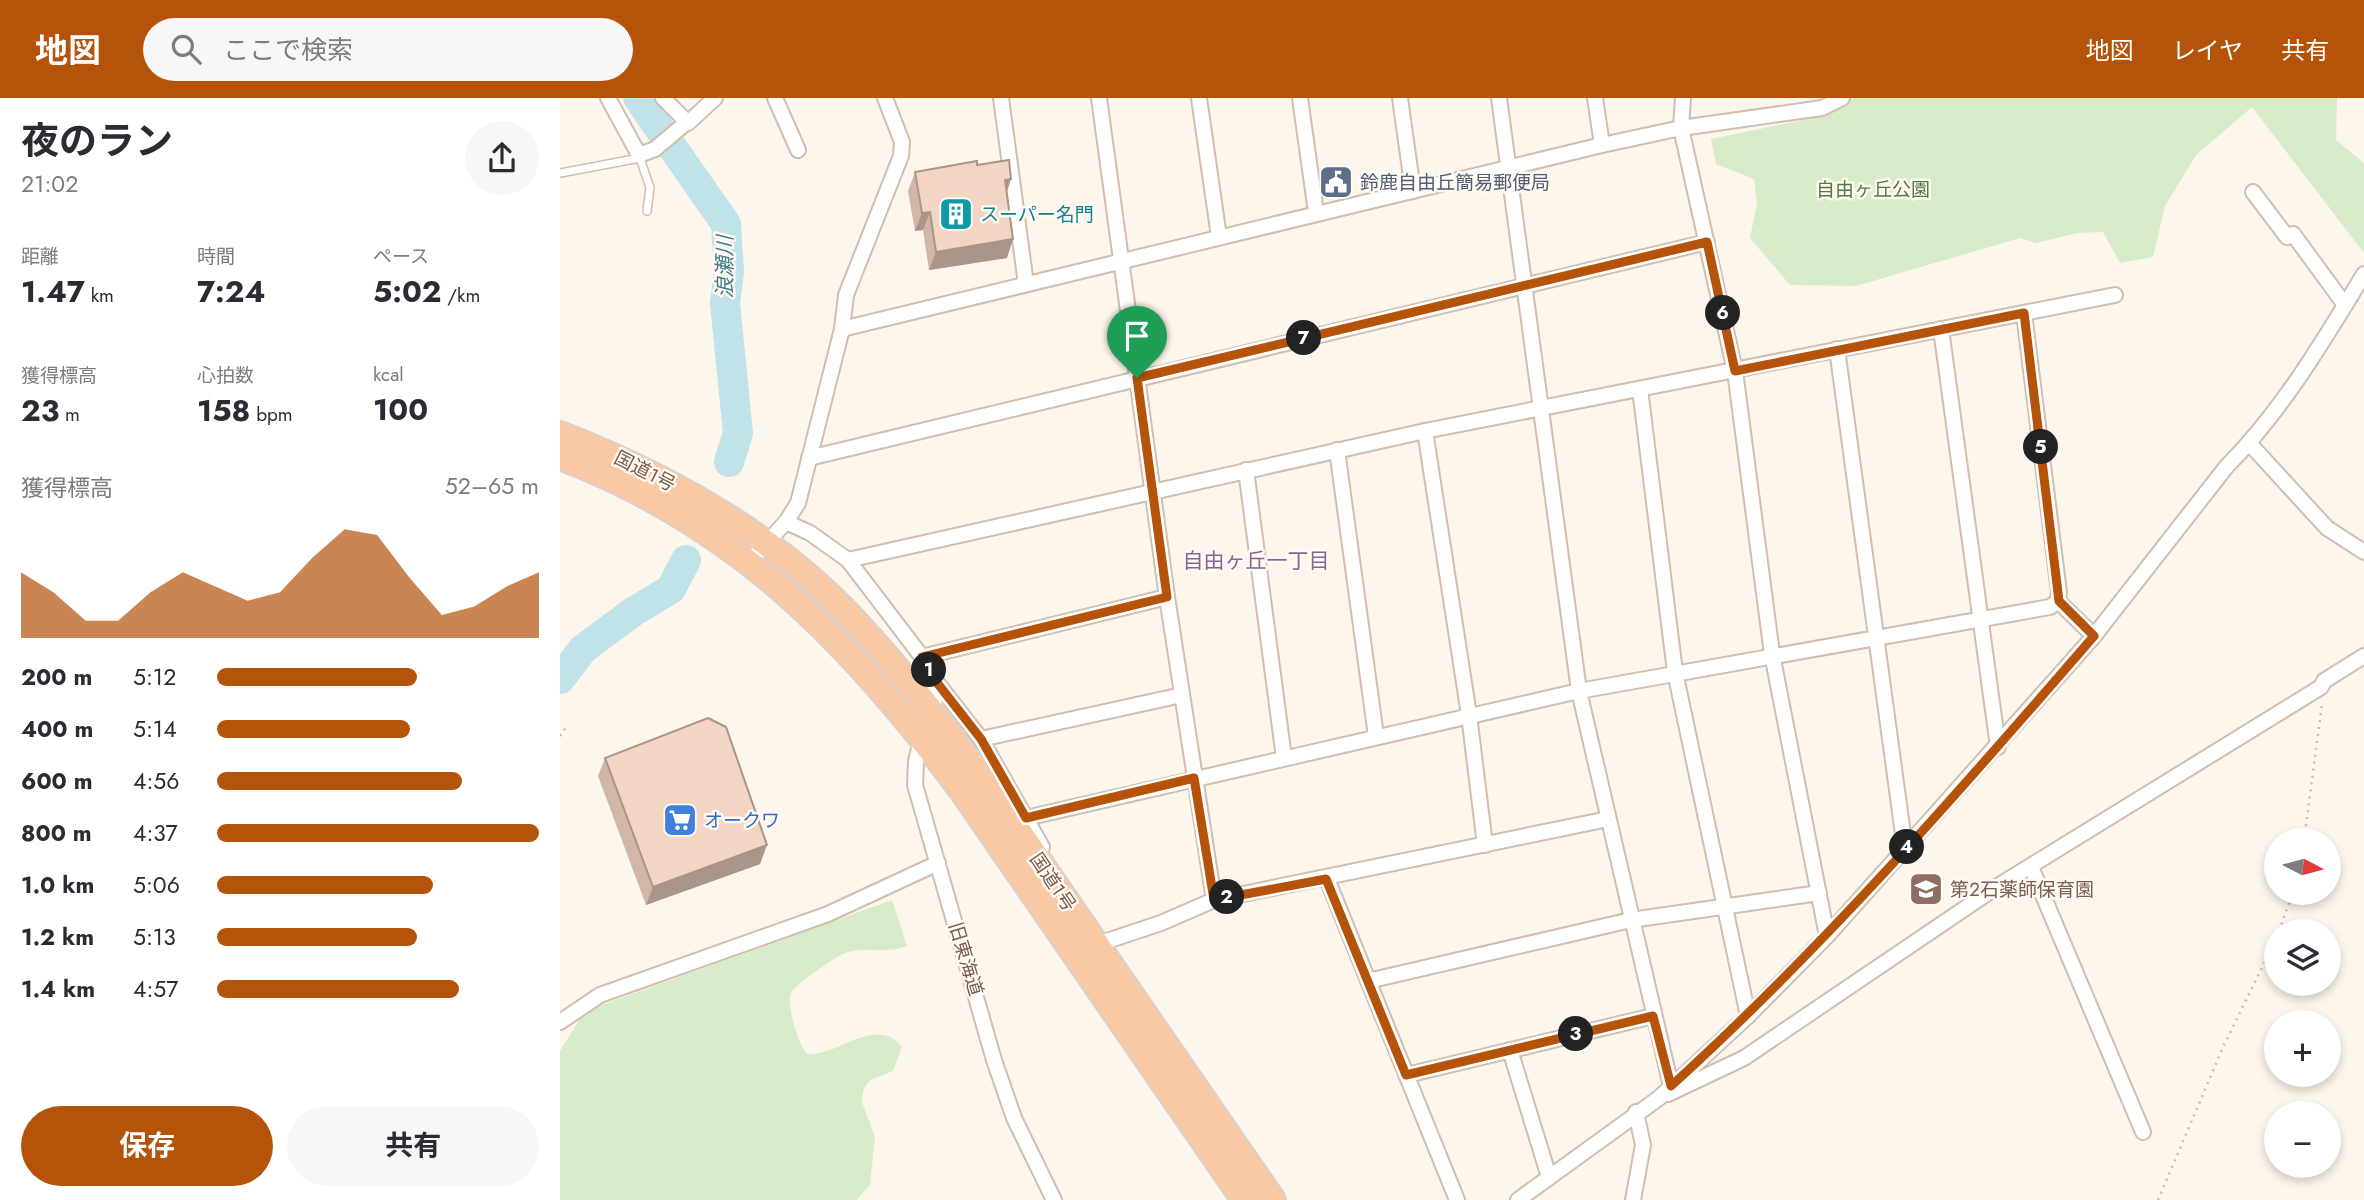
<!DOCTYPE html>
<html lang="ja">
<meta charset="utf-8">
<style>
:root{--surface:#fff;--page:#f7f7f7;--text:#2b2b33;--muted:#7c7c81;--accent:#b45309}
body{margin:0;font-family:Jost,"Noto Sans JP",sans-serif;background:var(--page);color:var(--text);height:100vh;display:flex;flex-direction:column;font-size:26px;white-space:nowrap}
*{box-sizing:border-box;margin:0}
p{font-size:23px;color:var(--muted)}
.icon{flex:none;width:38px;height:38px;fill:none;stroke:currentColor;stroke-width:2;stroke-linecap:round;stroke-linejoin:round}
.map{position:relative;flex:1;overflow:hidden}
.details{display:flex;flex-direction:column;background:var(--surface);width:560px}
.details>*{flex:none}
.needle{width:46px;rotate:96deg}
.buttons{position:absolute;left:1704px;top:730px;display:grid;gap:14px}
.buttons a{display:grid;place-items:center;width:77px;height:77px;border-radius:50%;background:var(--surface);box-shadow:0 4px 10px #0003;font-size:35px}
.pin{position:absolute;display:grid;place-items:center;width:60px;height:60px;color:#fff;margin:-72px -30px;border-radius:50% 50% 50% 0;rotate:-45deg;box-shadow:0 0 7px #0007}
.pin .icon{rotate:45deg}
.km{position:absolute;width:35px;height:35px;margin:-18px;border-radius:50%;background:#222;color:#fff;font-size:19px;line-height:35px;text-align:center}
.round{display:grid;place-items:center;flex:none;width:74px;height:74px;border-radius:37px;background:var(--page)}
.summary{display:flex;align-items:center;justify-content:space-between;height:119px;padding:0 21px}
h1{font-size:38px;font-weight:700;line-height:52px}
.figures{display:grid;grid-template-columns:repeat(3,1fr);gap:10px;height:119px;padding:7px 21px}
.figures div{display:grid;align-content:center}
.figures b{font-size:30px;font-weight:700}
.figures small{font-size:19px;font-weight:400}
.figures p{font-size:19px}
.chart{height:196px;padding:14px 21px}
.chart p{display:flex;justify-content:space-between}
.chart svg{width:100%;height:126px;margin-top:7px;fill:var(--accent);opacity:.7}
.button{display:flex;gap:14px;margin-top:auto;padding:14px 21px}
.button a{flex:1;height:80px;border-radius:42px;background:var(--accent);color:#fff;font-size:28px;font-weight:700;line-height:80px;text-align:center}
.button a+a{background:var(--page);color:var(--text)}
ul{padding:0 21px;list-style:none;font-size:23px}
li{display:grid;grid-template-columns:112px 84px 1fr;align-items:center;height:52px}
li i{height:18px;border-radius:9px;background:var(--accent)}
header{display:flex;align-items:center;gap:42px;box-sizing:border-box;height:98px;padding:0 35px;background:var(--accent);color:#fff}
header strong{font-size:33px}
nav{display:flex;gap:38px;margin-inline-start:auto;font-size:24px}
.search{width:490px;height:63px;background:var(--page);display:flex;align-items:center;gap:18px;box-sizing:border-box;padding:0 24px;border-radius:38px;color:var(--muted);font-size:26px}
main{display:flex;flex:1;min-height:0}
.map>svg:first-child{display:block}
.green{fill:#d8ecc9}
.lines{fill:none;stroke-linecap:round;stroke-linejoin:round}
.river{stroke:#bfe3e8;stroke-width:30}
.service-casing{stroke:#d1beb0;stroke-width:10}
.minor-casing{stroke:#d1beb0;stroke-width:18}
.trunk-casing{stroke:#dad1cd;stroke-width:28}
.path{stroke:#d9b8a5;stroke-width:2.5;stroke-dasharray:2 5;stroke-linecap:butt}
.service{stroke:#fff;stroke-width:7}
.minor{stroke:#fff;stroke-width:14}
.trunk{stroke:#f9c8a4;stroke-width:24}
.wall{fill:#d1b7a8}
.shaded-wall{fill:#aa9588}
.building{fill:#f3d5c3;stroke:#aa9588;stroke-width:2}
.route-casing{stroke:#fff;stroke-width:14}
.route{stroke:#b45309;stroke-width:9}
.labels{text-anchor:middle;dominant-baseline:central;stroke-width:5;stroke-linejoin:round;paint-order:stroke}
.service-label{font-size:19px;fill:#4e5e75;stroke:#fffaf3;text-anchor:start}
.park-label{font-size:19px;fill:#537a41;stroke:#fffaf3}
.culture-label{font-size:19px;fill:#0d838f;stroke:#fffaf3;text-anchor:start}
.street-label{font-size:19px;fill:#7a5c4d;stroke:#fffaf3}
.shop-label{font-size:19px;fill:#366cbe;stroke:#fffaf3;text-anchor:start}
.education-label{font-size:19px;fill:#785e54;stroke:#fffaf3;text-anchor:start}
.water-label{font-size:21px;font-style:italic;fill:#437c86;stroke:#fffaf3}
.neighbourhood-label{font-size:21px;fill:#846695;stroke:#fffaf3}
</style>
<header>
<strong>地図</strong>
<div class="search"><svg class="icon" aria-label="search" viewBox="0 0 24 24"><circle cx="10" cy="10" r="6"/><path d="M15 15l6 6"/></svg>ここで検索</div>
<nav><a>地図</a><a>レイヤ</a><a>共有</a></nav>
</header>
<main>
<section class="details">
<div class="summary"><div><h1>夜のラン</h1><p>21:02</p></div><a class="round"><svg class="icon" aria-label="share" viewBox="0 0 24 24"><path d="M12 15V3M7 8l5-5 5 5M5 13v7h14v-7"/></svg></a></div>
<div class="figures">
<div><p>距離</p><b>1.47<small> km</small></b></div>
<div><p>時間</p><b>7:24</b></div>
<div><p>ペース</p><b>5:02<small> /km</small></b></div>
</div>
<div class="figures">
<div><p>獲得標高</p><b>23<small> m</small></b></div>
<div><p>心拍数</p><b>158<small> bpm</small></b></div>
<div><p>kcal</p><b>100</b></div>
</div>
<div class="chart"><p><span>獲得標高</span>52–65 m</p>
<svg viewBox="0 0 160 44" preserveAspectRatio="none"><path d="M0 44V21L10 28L20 38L30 38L40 28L50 21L60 26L70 31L80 28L90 16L100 6L110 8L120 23L130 36L140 33L150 26L160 21V44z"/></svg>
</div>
<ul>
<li><b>200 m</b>5:12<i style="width:62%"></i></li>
<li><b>400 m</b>5:14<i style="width:60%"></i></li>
<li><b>600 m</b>4:56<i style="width:76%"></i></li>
<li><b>800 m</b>4:37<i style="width:100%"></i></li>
<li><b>1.0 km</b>5:06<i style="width:67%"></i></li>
<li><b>1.2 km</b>5:13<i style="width:62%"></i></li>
<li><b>1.4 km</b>4:57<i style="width:75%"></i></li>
</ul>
<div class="button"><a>保存</a><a>共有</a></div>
</section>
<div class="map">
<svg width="1804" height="1102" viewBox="0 0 1804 1102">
<rect width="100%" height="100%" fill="#fdf6ec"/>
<!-- green -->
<g class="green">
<path d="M1293,0h484l-1,42 28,23v90l-112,-146 -56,48 -31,51 -12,51 -33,6 -17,-31 -26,1 -41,10 -16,-5 -164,48 -66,-1 -40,-47 7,-35 -3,-24 -38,-15 -5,-25 112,-23z"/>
<path d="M332,802l15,46c-20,8 -40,1 -59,6 -11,3 -52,32 -57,41 -5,12 7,51 16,61 30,3 70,-40 95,-7l-9,24 -23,9 -7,10 -1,12 13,35 -5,48 -14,15h-296v-149l25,-40z"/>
</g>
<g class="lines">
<!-- river -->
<g class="river">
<path d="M78,0l88,126 3,48 -4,31 13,130 -9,29"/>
<path d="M0,581l23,-30 50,-37 38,-23 15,-29"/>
</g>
<!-- service casing -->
<g class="service-casing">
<g id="service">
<path d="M79,57l11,33 -3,23"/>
<path d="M0,75l80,-15"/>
</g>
</g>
<!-- minor casing -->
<g class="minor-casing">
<g id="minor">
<path d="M48,0l31,57 16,-6 32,-27"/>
<path d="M103,0l25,25 27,-25"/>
<path d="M215,0l23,52"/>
<path d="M441,0l25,186"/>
<path d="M539,0l68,499 47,303"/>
<path d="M639,0l20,139"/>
<path d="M740,0l16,114"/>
<path d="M840,0l13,93"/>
<path d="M939,0l80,593 92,395"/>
<path d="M1035,0l7,47"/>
<path d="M1123,0l-2,30 54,243 37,283 55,282"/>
<path d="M1693,94l34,45 6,-3 52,71"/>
<path d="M282,231l760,-184 79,-17 141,-20 20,-10"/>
<path d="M1381,231l57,418"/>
<path d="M1277,251l68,500"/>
<path d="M1080,291l35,283 73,344"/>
<path d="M865,333l44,284 16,130"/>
<path d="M1689,345l78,85 37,24"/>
<path d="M777,352l39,286"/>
<path d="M249,360l898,-216"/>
<path d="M686,372l38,288"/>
<path d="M226,424l24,11 38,27 577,-129 690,-136"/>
<path d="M288,462l74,97 14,32 -3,27"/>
<path d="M188,465l38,-41 12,-19 44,-174 4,-34 55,-139 1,-14 -17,-44"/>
<path d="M1498,503l36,35"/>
<path d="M362,559l245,-60"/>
<path d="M374,581l47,60 61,108"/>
<path d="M362,639l-6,24 -1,24 79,275 20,58 40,82"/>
<path d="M421,641l201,-44"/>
<path d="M466,720l553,-127 471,-84 8,-6 1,-9 -35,-278"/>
<path d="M1471,769l112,265"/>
<path d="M767,781l130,321"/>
<path d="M535,847l66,-22 53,-23 394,-81"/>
<path d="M808,883l263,-61 188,-27"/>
<path d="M0,924l40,-27 228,-81 110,-51"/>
<path d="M950,952l39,127"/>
<path d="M847,977l246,-59"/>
<path d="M1108,996l76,-36 254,-172 323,-199 3,-6 40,-25"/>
<path d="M958,1102l141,-102 89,-82 79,-80 267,-300 133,-170c55,-55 97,-126 137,-192"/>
<path d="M1073,1102l10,-55 -7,-33"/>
</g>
</g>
<!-- trunk casing -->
<g class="trunk-casing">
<g id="trunk">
<path d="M0,336c108,42 214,100 294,186 46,49 87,103 127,157l292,423"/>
<path d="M0,359c178,68 291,185 402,334l282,409"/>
</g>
</g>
<!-- path -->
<g class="path">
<path d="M0,638l7,-10"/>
<path d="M1744,742l18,-136"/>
<path d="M1719,833l14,-39"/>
<path d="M1598,1102l66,-155 53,-108"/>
</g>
<!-- service -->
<use href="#service" class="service"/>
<!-- minor -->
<use href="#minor" class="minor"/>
<!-- trunk -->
<use href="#trunk" class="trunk"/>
</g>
<!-- wall -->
<g class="wall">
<path d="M417,67l30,27v66l-78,12 -6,-40 -8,1 -7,-40 7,-19z"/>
<path d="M45,660l155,106 -114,41 -48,-129z"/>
</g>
<!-- shaded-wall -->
<g class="shaded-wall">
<path d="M451,81l-6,19v-18z"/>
<path d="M370,114l-7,18 -8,1 7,-18z"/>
<path d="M453,141l-6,19 -78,12 7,-18z"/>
<path d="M207,747l-7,19 -114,41 7,-18z"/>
</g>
<!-- building -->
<g class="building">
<path d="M449,62l2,19 -6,1 8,59 -77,13 -6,-40 -8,1 -7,-41 62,-11v4z"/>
<path d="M148,620l18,9 41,118 -114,42 -48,-129z"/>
</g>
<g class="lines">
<!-- route casing -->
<g class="route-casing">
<path id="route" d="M1147,144l28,129 289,-58 35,288 35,35c-135,156 -271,312 -423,450l-18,-70 -247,59 -80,-196 -112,21 -20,-122 -168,40 -45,-79 -50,-64 -9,-18 245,-60 -30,-219z"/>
</g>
<!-- route -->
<use href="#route" class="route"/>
</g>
<!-- icons -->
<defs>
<g id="civic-square" transform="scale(1.75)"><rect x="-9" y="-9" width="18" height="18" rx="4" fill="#5c6f8a" stroke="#fffaf3"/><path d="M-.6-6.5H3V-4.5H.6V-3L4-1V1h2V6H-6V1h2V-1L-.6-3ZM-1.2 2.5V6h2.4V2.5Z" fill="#fff"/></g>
<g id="building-square" transform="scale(1.75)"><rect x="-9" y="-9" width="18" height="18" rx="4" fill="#0f9aa8" stroke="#fffaf3"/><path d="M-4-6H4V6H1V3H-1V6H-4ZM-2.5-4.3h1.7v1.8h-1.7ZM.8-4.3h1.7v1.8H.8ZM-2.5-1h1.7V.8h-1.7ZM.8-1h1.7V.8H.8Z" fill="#fff"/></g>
<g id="supermarket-square" transform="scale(1.75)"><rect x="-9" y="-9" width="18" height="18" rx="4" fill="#3f7fe0" stroke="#fffaf3"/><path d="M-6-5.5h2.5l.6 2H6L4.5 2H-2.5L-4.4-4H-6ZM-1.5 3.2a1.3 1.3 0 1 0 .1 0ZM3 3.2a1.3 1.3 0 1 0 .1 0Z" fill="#fff"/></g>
<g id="school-square" transform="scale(1.75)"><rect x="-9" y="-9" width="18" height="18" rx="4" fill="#8d6e63" stroke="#fffaf3"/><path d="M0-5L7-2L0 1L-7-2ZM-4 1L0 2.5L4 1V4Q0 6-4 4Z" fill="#fff"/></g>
</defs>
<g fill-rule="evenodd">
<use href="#civic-square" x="776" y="84"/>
<use href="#building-square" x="396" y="116"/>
<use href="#supermarket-square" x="120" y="722"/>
<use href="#school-square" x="1366" y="791"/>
</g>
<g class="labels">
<!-- service labels -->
<g class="service-label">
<text x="800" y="84">鈴鹿自由丘簡易郵便局</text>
</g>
<!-- park labels -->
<g class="park-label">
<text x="1313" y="91">自由ヶ丘公園</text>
</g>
<!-- culture labels -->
<g class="culture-label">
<text x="420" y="116">スーパー名門</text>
</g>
<!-- street labels -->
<g class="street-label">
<text transform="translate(85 373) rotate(27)">国道1号</text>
<text transform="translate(493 784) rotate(56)">国道1号</text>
<text transform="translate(406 861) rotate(73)">旧東海道</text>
</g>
<!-- shop labels -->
<g class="shop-label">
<text x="144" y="722">オークワ</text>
</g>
<!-- education labels -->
<g class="education-label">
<text x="1390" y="791">第２石薬師保育園</text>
</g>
<!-- water labels -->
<g class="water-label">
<text transform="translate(165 169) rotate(-90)">浪瀬川</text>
</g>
<!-- neighbourhood labels -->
<g class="neighbourhood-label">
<text x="696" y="463">自由ヶ丘一丁目</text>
</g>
</g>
</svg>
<div class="buttons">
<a><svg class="needle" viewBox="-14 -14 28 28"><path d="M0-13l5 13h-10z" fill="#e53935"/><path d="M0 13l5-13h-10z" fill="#7c7c81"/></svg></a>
<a><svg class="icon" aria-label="layers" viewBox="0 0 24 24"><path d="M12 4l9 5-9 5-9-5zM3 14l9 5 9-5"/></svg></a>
<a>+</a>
<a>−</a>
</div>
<div class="pin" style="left:577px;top:280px;background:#1e9e55"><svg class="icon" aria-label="arrive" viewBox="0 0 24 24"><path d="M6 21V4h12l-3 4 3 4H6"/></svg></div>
<b class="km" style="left:369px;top:572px">1</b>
<b class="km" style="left:667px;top:799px">2</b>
<b class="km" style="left:1016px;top:936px">3</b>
<b class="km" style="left:1347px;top:749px">4</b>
<b class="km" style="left:1481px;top:349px">5</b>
<b class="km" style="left:1163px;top:215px">6</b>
<b class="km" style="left:744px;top:240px">7</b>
</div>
</main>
